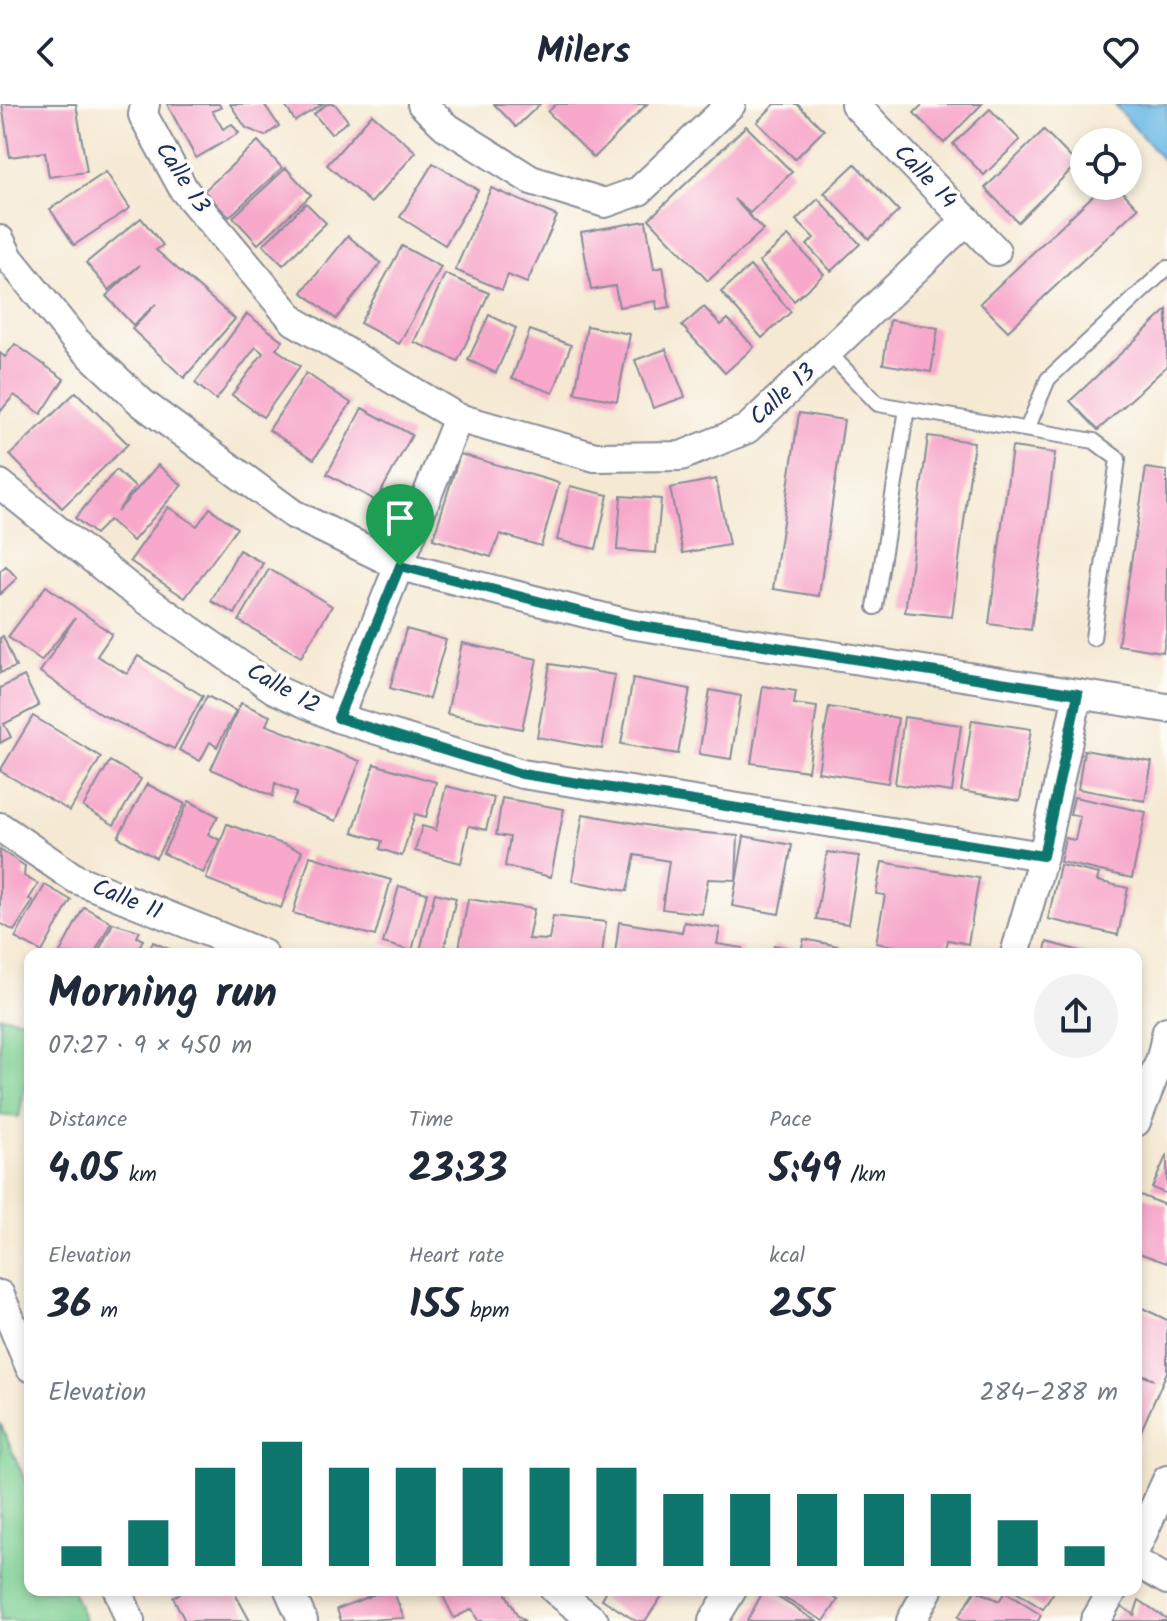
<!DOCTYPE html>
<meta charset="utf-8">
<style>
:root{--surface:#fff;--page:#f2f2f3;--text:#1f2937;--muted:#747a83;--accent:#0f766e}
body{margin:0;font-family:Kalam,sans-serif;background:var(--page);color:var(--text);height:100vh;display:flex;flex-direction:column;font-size:30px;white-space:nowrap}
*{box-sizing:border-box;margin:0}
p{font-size:26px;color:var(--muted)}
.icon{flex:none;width:44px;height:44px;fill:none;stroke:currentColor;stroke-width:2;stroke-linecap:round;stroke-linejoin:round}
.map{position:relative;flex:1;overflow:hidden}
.drawer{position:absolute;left:24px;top:844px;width:1118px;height:648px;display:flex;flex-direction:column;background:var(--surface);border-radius:16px;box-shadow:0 4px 12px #0003}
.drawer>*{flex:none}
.buttons{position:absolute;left:1070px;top:24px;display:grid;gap:16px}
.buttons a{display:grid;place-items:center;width:72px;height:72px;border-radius:50%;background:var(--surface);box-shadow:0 4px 12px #0003;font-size:40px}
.pin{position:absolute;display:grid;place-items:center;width:68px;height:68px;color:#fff;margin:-82px -34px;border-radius:50% 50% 50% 0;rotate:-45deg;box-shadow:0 0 8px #0007}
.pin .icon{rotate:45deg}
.round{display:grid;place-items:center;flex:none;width:84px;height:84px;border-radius:42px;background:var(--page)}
.headline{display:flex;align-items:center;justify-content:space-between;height:136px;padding:0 24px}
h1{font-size:44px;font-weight:600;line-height:60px}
.figures{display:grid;grid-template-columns:repeat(3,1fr);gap:12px;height:136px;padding:8px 24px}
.figures div{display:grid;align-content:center}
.figures b{font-size:40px;font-weight:600}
.figures small{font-size:22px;font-weight:400}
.figures p{font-size:22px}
.chart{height:224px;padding:16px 24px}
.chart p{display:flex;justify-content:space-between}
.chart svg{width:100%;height:144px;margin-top:8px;stroke:var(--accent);stroke-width:6}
header{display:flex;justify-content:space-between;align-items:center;height:104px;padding:0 24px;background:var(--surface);font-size:36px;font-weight:600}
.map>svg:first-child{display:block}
.green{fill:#7ccf92;stroke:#4c7f78;stroke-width:2}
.water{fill:#6bb8e5;stroke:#4374a2;stroke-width:2}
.building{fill:#f7a8cb}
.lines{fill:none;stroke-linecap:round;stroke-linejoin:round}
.lane-casing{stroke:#888c98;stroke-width:18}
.street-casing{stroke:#888c98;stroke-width:32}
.lane{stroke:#fff;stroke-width:14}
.street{stroke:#fff;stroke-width:28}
.route-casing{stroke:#fff;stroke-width:16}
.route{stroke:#0f766e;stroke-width:10}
.labels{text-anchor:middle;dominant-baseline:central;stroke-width:7;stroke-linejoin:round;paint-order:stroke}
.street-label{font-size:24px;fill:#1b2f5e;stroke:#fdfcf7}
</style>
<header><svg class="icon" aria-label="back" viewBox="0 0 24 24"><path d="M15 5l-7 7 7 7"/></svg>Milers<svg class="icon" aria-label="heart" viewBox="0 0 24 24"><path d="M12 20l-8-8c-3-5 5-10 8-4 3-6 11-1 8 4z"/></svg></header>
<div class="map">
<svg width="1167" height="1517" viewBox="0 0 1167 1517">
<rect width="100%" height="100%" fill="#fdfcf7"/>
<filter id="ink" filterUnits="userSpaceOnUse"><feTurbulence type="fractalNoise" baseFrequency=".0125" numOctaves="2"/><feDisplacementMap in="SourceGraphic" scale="16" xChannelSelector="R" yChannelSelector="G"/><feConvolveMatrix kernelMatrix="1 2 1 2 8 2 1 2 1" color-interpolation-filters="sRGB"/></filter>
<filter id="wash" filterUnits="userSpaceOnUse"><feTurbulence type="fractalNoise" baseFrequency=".006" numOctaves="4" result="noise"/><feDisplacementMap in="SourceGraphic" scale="32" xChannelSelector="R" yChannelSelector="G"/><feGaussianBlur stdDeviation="1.8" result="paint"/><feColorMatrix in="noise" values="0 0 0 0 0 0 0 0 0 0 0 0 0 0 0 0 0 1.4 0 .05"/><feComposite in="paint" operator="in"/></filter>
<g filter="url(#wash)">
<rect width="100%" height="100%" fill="#f5e9d3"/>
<!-- green -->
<g class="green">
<path d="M0,912l30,5v41l-11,55 -19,-2z"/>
<path d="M0,1319l30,69v98h42l13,31h-85z"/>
</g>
<!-- water -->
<path class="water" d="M1114,0h53v61z"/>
<g id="blocks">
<!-- building -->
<g class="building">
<path d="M2,0h74l11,68 -38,5 -4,-25 -35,5z"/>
<path d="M167,0h52l2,4 -9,3 11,18 9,-5 7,9 -43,25z"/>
<path d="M230,0h34l15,22 -14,10 -19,-8z"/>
<path d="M284,0h39l-28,17z"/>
<path d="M327,0h8l13,17 -17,13 -17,-20z"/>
<path d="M494,0h46l-24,23z"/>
<path d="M556,0h91l-53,54 -46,-46z"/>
<path d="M775,0h22l27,26 -29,29 -38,-37z"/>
<path d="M923,0h59l-38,39 -30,-30z"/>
<path d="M990,5l30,31 -36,35 -31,-31z"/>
<path d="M372,10l44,38 -45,51 -44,-38z"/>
<path d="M746,22l46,46 -42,41 -16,-14 29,31 -55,51 -59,-62z"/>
<path d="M1044,26l33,34 -59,58 -33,-34z"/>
<path d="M258,37l24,27 -53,49 -25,-26z"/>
<path d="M433,59l45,27 -33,55 -45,-28z"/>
<path d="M855,60l44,47 -30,28 -45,-46z"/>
<path d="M286,64l25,27 -53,49 -25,-27z"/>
<path d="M106,68l24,36 -56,37 -24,-36z"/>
<path d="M1103,82h14l21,22 -130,123 -28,-28z"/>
<path d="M491,84l66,28 -30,67 -19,-8 -6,15 -47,-20z"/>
<path d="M818,95l42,45 -29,27 -24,-26 7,-7 -18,-18z"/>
<path d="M306,99l20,20 -43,42 -20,-20z"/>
<path d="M141,114l22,27 -7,5 79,69 -51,59 -52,-49 24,-25 -23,21 -27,-29 34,-31 -31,25 -23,-27z"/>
<path d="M646,117l8,48 9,-2 7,40 -13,2 -1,-8 -37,6 -4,-21 -24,4 -10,-58z"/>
<path d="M348,132l33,27 -45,56 -34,-27z"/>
<path d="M788,132l36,38 -30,27 -35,-39z"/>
<path d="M402,142l39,21 -42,77 -39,-21z"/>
<path d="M750,162l41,46 -29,26 -41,-46z"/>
<path d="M445,170l44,19 -31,68 -44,-19z"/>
<path d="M704,203l17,18 7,-6 26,28 -29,26 -43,-47z"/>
<path d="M1167,206v56l-69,64 -28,-29z"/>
<path d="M247,210l36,27 -7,8 24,17 -37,51 -31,-22 31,-42 -7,-6 -40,53 -21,-17z"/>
<path d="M489,211l27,13 -20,45 -28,-13z"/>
<path d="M890,216l48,8 -7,44 -48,-8z"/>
<path d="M587,222l43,8 -13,67 -42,-8z"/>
<path d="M530,226l41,15 -18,48 -41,-15z"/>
<path d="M15,240l49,35 -23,35 -27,-19 -14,17v-59l5,4z"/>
<path d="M666,245l19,48 -32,11 -18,-48z"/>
<path d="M306,269l45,30 -37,56 -45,-29z"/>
<path d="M76,288l52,52 -66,64 -52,-53z"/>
<path d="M362,304l50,27 -36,66 -49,-27z"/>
<path d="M799,309l45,7 -25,176 -46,-7z"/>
<path d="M928,332l46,6 -22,175 -47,-5z"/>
<path d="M1012,343l43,6 -24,177 -42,-6z"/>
<path d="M460,350l99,29 -18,63 -41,-12 -9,23 -58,-18z"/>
<path d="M158,361l24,20 -49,56 -24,-21 -14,14 -20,-16 41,-48 19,17 -18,25z"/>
<path d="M1146,364l21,3v157l-4,24 -45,-7z"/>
<path d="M716,375l13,66 -46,8 -13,-65z"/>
<path d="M570,382l38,9 -12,54 -39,-9z"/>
<path d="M621,392l40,3 -5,54 -39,-3z"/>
<path d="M168,403l29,19 13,-18 27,20 -52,70 -55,-37z"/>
<path d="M239,446l24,13 -28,51 -24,-13z"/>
<path d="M6,462l11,12 -17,16v-23z"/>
<path d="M269,465l63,37 -31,51 -62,-36z"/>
<path d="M46,482l66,48 -15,22 30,18 11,-18 65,40 -29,53 -72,-34 -62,-43 35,-54 -34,43 -33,-24z"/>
<path d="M406,525l40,11 -17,59 -39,-11z"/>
<path d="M3,532l13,31 -16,6v-35z"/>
<path d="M462,539l75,16 -15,70 -75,-15z"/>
<path d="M550,560l65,11 -13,74 -65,-12z"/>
<path d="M24,572l15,30 -35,18 7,13 -11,6v-55z"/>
<path d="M633,574l57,11 -12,65 -57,-10z"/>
<path d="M763,582l33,5 -2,13 23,3 -9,64 -57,-8z"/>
<path d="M710,586l31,6 -10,63 -32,-5z"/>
<path d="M207,592l29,15 -19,36 -7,-5 -10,19 -21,-11z"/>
<path d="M241,599l29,13 -4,9 94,36 -24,60 -44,-17 5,-11 -22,-10 -2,13 -62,-27z"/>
<path d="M829,603l69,11 -10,65 -70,-11z"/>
<path d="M33,612l68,41 -31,54 -70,-40z"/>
<path d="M904,613l57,8 -9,67 -57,-8z"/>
<path d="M972,616l59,9 -11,72 -59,-10z"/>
<path d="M1084,646l68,12 -7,39 -67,-12z"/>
<path d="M110,657l31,18 -27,46 -31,-18z"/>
<path d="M374,660l62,18 -10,35 -11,-3 -13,42 -22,-7 2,-8 -29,-9z"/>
<path d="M147,680l38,20 -29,54 -38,-21z"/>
<path d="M446,682l48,12 -8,32 -17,-4 -8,37 -46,-12 7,-25 14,4z"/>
<path d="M1074,693l72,15 -14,66 -72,-16 5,-24 10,2 5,-24 -10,-2z"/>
<path d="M502,694l62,11 -13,68 -46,-11 5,-29 -14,-2z"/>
<path d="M189,697l29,15 -10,18 12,6 -17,33 -40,-20z"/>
<path d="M583,710l91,16 64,6 -2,44 -28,-1 -6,35 -40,-5 7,-48 -34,-6 -8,36 -55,-10z"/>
<path d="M227,720l75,27 -21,57 -75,-29z"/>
<path d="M744,732l48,9 -13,69 -47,-8z"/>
<path d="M0,746l25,16 -1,10 14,8 -9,15 4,2 -19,30 -14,-8z"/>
<path d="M827,748l32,4 -11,68 -32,-5z"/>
<path d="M310,752l81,24 -16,56 -82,-23z"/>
<path d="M882,758l97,16 -11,66 -20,-4 -3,14h-5l-64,-11 9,-48 -9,-1z"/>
<path d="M1060,761l39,9 -2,7 31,7 -10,47 -70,-16z"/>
<path d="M45,781l26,15 -29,52 -27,-14z"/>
<path d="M399,782l28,7 -15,58 -29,-8z"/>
<path d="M435,789l21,5 -13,56 -23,-4z"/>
<path d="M468,795l66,10 -6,30 21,1 4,-24 53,6 -4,32h-144z"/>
<path d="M84,803l27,15 -17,32h-35z"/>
<path d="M619,818l63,10 2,-10 36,6 -3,16 26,4 -1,6h-127z"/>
<path d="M113,819l27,8 -3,6 6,3 -3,5 8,4 -2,5h-49z"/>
<path d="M804,835l39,8 -2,7h-69l2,-9 27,6z"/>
<path d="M153,838l27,12h-33z"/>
<path d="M1047,838l40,11v1h-43z"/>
<path d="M1167,1050v40l-15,-6z"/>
<path d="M1138,1090l29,12v57l-31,-11z"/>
<path d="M1136,1201l31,15v52l-31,70v-69l18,7 -18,-9z"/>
<path d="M187,1486h46l17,31h-65l-12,-24z"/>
<path d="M385,1486h8l11,28 -63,3 -4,-12z"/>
<path d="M440,1486h64l13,25 8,6h-47l-6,-12 -18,9z"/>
<path d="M607,1486h59l-21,31h-9l-34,-22z"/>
<path d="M764,1486h2l50,31h-69z"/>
<path d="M770,1486h51l17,10 -14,21z"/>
<path d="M976,1486l23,11 6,-9 36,23 -3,6h-74l-6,-4z"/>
<path d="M1013,1486h42l-12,19z"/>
<path d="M1139,1496l28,19v2h-55l9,-15 13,9z"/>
</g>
</g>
</g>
<g filter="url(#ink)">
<use href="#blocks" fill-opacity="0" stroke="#888c98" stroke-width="2"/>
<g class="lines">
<!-- lane casing -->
<g class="lane-casing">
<g id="lane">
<path d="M829,249l49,51 216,37 24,18 -25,179"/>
<path d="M1027,325l21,-50 119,-111"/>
<path d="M875,503l32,-198"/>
</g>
</g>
<!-- street casing -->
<g class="street-casing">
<g id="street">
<path d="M145,0l-2,11 41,75 110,131 164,97 137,39 86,-1 66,-27 220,-209"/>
<path d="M422,0l23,22 86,54 74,23 34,-12 92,-87"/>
<path d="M855,0l141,147"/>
<path d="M0,136l9,18 67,83 66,62 151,111 107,52 229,58 538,84"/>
<path d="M0,380l127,102 147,103 64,29 184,56 521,82"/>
<path d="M338,614l120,-300"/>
<path d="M0,723l76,52 187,75"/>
<path d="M1015,850l28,-98 35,-162"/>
<path d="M1136,1018l25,-64 6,-27"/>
<path d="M0,1191l30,72"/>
<path d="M1136,1444l31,-68"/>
<path d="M1136,1458l31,18"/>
<path d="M118,1486l12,31"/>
<path d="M289,1486l14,31"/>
<path d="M555,1486l39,31"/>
<path d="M713,1517l19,-31"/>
<path d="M911,1517l17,-31"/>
<path d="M1095,1517l18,-31"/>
</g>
</g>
<!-- lane -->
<use href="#lane" class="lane"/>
<!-- street -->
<use href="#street" class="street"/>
</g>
</g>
<g class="lines" filter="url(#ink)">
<!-- route casing -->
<g class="route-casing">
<path id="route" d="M400,462l229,58 449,70 -35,162 -521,-82 -184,-56z"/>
</g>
<!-- route -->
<use href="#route" class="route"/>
</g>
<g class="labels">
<!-- street labels -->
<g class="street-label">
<text transform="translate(925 73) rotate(46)">Calle 14</text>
<text transform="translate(182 74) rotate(57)">Calle 13</text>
<text transform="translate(783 291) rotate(-42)">Calle 13</text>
<text transform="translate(283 585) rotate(29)">Calle 12</text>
<text transform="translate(127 796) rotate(22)">Calle 11</text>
</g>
</g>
</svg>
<div class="buttons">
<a><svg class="icon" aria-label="locate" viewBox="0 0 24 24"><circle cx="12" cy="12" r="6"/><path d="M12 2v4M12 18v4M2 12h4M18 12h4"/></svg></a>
</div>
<div class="pin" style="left:400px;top:462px;background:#1e9e55"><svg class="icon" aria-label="arrive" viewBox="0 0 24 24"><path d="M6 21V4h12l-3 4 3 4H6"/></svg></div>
<section class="drawer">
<div class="headline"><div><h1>Morning run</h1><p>07:27 · 9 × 450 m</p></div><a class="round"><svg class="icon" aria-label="share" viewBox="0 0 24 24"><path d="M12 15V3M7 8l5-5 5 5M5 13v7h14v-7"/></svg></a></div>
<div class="figures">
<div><p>Distance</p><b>4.05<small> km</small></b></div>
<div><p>Time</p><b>23:33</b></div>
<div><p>Pace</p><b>5:49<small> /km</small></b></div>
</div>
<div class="figures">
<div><p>Elevation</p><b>36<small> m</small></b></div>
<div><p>Heart rate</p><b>155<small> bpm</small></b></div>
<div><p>kcal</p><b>255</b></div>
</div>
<div class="chart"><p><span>Elevation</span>284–288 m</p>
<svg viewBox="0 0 160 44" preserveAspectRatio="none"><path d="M5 44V38M15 44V30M25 44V14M35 44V6M45 44V14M55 44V14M65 44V14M75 44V14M85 44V14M95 44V22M105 44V22M115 44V22M125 44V22M135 44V22M145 44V30M155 44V38"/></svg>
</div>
</section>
</div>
